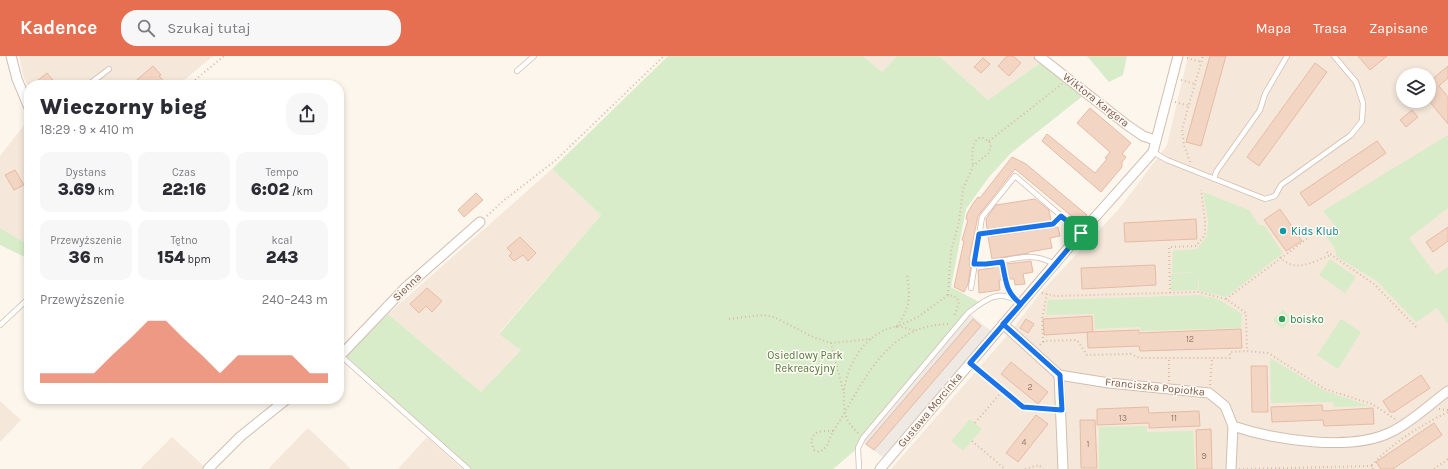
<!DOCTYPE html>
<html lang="pl">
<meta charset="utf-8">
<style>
:root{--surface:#fff;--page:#f7f7f7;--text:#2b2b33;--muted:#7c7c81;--accent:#e76f51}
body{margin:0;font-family:Karla,sans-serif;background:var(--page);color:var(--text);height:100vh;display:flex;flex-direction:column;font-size:15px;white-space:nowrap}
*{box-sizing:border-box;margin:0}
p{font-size:13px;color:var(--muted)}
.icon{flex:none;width:22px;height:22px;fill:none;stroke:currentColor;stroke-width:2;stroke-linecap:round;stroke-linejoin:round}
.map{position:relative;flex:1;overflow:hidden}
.details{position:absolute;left:24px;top:24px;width:320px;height:324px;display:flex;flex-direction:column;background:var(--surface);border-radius:16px;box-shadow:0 2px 6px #0003}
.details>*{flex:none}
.fabs{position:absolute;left:1396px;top:12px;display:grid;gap:8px}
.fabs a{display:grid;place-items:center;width:40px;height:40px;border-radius:50%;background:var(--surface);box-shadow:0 2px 6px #0003;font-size:20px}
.pin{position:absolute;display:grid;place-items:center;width:34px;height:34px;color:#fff;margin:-17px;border-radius:8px;box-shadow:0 2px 6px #0006}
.round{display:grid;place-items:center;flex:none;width:42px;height:42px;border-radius:16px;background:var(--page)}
.overview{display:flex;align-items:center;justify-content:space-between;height:68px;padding:0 16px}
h1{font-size:22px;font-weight:800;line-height:30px}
.metrics{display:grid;grid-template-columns:repeat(3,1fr);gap:6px;height:68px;padding:4px 16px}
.metrics div{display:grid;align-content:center;border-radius:10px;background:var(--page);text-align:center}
.metrics b{font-size:17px;font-weight:800}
.metrics small{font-size:11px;font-weight:400}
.metrics p{font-size:11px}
.chart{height:112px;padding:8px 16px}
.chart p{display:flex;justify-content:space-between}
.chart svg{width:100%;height:72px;margin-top:4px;fill:var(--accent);opacity:.7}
header{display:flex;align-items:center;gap:24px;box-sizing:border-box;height:56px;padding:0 20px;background:var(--accent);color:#fff}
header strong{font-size:19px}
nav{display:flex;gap:22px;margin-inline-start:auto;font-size:14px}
.search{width:280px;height:36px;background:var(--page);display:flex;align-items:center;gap:10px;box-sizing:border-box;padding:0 14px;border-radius:16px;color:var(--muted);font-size:15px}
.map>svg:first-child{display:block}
.residential{fill:#f5e8da;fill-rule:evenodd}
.industrial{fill:#efe9e4}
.green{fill:#d8ecc9}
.building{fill:#f3d5c3;stroke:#e6bba3}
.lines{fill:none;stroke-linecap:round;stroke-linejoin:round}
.service-casing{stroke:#d1beb0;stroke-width:6}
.minor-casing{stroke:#d1beb0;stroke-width:11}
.path{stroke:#d9b8a5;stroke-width:2;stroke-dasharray:1 3;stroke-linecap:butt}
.service{stroke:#fff;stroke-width:4.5}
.minor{stroke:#fff;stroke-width:9}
.route-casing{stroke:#fff;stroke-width:8}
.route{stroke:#1a73e8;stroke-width:5}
.culture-dot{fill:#0f9aa8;stroke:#fffaf3;stroke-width:1.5}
.leisure-dot{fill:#2e9e5b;stroke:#fffaf3;stroke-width:1.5}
.labels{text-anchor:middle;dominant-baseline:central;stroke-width:3;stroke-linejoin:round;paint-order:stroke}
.number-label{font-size:9px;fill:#987a6a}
.street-label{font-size:11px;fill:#7a5c4d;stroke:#fffaf3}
.culture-label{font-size:11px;fill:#0d838f;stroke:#fffaf3;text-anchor:start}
.leisure-label{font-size:11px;fill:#27864d;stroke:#fffaf3;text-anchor:start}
.park-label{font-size:11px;fill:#537a41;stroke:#fffaf3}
</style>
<header>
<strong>Kadence</strong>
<div class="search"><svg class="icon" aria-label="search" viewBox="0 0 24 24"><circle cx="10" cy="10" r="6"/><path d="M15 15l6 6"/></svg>Szukaj tutaj</div>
<nav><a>Mapa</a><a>Trasa</a><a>Zapisane</a></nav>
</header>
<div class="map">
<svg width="1448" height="413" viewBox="0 0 1448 413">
<rect width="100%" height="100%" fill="#fdf6ec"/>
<!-- residential -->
<g class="residential">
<path d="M19,0h194l-35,29h-149v3l-5,-9z"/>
<path d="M863,0h34l-15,16z"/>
<path d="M939,0h93l8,7 -52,37z"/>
<path d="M1188,0h260v413h-557l120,-138 30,-39 78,-83 48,-64zM1403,19h26v26h-26z"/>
<path d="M29,63v126l-29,-17v-72z"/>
<path d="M552,113l49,46 -102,118 22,17 -40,42 -93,-78z"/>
<path d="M0,345l21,19 -21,22z"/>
<path d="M308,372l43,41h-83z"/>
<path d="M172,381l35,32h-67z"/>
<path d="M427,381l35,32h-64z"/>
</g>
<!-- industrial -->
<path class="industrial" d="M970,258l21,17 -108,126 -21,-15z"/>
<!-- green -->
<g class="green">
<path d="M668,0h195l19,16 15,-16h42l49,44 52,-37 44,32 -73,58 -22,24 -23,32 -15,78 30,16 -13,10 -105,125 -5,10 -25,21h-368l-119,-113 42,-42 93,78 40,-42 -22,-16 102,-119 -49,-46z"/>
<path d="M1087,0h40l-4,19 -14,7z"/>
<path d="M1448,79v73l-39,30 27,37 12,-8v57l-11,-16 -21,14 -39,-41 -40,-24 -3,-10 -11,-15 11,-7 -11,-14z"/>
<path d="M1203,136l46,18 10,15 6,1 18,27 -57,44 -27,-6 -1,-19v18l-27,1v-17l26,-2 -25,1 1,-22 24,-2 10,-13 1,-15z"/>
<path d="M0,172l29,17v14l-29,-14z"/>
<path d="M1330,203l26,18 -11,16 -26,-18z"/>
<path d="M1199,239l19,4 24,15 -1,14 -100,3 -1,-4 -45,2 -1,-15 -48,1 2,-15z"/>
<path d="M1283,254l9,9 -10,10 -9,-9z"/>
<path d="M1341,263l20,13 -23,37 -21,-14z"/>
<path d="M1270,302l55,33 45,15 -36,1 -1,-5 -62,1z"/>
<path d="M970,363l12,10 -19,22 -12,-10z"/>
<path d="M1147,370v6l46,-1 2,38h-96v-42z"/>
</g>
<!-- building -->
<g class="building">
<path d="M1007,0h6l8,7 -12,13 -11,-10z"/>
<path d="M1210,0h16l-25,90 -15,-4z"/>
<path d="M1358,0h29l-17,14z"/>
<path d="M983,2l7,6 -9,9 -7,-6z"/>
<path d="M1315,7l12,9 -68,94 -12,-9z"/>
<path d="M153,10l8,9 -2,1 5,5 -4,4h-29z"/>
<path d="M1448,10v12l-9,8 9,11v27l-19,-23v-13l4,-3 -3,-4z"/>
<path d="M47,17l10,12h-25z"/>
<path d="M1090,52l41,35 -9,11 4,3 -4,5v5l-21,25 -59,-51 5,-7 48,39 12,-14 -2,-1 5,-6 -33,-29z"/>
<path d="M1412,54l6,7 -12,10 -6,-7z"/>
<path d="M1377,85l9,12 -77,53 -9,-13z"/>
<path d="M1012,101l14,7 61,51 -7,8 -65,-54 -37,47 -9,44 2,1 -2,4 2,1 -3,18 -4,8 -10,-5 10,-46 -2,-1 6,-20 -2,-1 1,-5 5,-9 6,-8 2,1z"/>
<path d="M15,114l9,15 -10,5 -9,-15z"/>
<path d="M476,137l7,7 -19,17 -6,-7z"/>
<path d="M1035,143l14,11 2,11 -64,8 -1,-10 10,-14z"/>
<path d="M1280,153l22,32 -16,10 -22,-31z"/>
<path d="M1196,163l1,20 -72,3 -1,-19z"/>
<path d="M1058,171l2,9 -10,2 2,10 -23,4v1l-37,6 -4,-22z"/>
<path d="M1448,171v14l-15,11 -7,-10z"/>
<path d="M520,181l16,16 -8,8 -5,-6 -9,6 -5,-5 3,-3 -5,-5z"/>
<path d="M1031,205l2,11 -10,2 2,10 -10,1 -1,-6h-5l-3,-15z"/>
<path d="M999,209l3,15h-3l1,10 -21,3 -1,-23 15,-2v-2z"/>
<path d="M1155,209l1,20 -74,4 -1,-21z"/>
<path d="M427,232l15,13 -10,11 -6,-6 -7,7 -9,-9z"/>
<path d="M1092,260l1,16 -49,3 -1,-16z"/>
<path d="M973,263l8,7 -107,124 -8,-6z"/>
<path d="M1026,263l8,5 -6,9 -8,-5z"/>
<path d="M1241,273l1,19 -102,3 -1,-5 -51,2 -1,-16 52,-2v3z"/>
<path d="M1011,306l37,30 -10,12 -37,-30z"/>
<path d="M1251,310h16l1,46h-16z"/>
<path d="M1421,319l9,13 -36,24h-4l-7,-11z"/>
<path d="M1322,349l1,6 50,-3 1,16 -50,2 -1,-6 -51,2 -1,-15z"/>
<path d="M1148,351l1,6 50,-2 1,15 -51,2v-5l-52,2v-16z"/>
<path d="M1036,359l12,9 -30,38 -12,-9z"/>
<path d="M1080,364h15l2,48h-16z"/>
<path d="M1434,367l8,12 -49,34h-12l-5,-7z"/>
<path d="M1211,373l1,40h-15l-1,-39z"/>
</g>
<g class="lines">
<!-- service casing -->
<g class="service-casing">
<g id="service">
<path d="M517,15l17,-15"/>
<path d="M88,29l21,-16"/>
<path d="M1153,96l14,8 98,39 10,-3 6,-11 70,-50 11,-14 1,-18 -7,-21 -22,-26"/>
<path d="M1214,123l2,-7 44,-62 5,-16 22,-38"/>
<path d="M979,178l74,-9 8,-9"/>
<path d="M1002,205l5,27 5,9"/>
<path d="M974,208c29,1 56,-17 81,1"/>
<path d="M971,232l11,-71 33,-41 66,57"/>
<path d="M0,269l29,-27"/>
<path d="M340,299l128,114"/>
<path d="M859,413l-1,-21 5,-10 105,-125c18,-14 31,-25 53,-10"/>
</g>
</g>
<!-- minor casing -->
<g class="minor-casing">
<g id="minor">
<path d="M11,0l6,23 12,29"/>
<path d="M1039,0l88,69 16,11 12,4"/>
<path d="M1003,268l56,51"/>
<path d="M339,301l66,-69 75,-66"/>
<path d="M1059,319l50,8 100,10 16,13 8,20c41,14 119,26 158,6 21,-10 39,-28 57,-41"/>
<path d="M1059,319l4,94"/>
<path d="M208,413l33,-33 46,-37"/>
<path d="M880,413l201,-236 72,-81 25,-96"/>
<path d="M1231,413l2,-43"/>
</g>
</g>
<!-- path -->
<g class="path">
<path d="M1187,2l14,4"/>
<path d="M1181,24l14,4"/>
<path d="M189,29l35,-29"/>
<path d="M1175,46l14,4"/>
<path d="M989,85l73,-57"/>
<path d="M1190,106l-6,-17 -2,-16 21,-73"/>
<path d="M487,160l16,-15 53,-41 108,-104"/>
<path d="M1327,196l47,32 43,44"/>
<path d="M1280,201c15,17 34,4 51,-2"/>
<path d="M1042,237l14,3 143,-4 27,7 20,14 1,38 21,2 57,36 47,15 23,15"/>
<path d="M1170,237l-1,-46 27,-1 9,-11v-14l-4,-31"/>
<path d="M948,239l3,-44 8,-29 4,-33 10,-23 16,-13 2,-6 -2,-6 -6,-3h-5c-7,8 -6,18 -5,28"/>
<path d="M1226,243l82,-61"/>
<path d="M729,263l33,-4 12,2 39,20 18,6"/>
<path d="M897,270c14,-20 13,-28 10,-51"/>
<path d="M896,271l22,-10 30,-22 8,2 3,5 -5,15"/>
<path d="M1043,286l-1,-23 5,-25"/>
<path d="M1040,289l4,-4 33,-1 10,15 44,-1 8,4h91v-6l17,-1"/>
<path d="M977,312l46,39 29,2"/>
<path d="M1169,325v-23"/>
<path d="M1210,329l2,-27"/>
<path d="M843,334l-12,-47 40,-4"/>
<path d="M1439,353l9,1"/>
<path d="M975,367l28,-33"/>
<path d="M833,375c-10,0 -19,-1 -22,10l3,9 5,2c11,-5 9,-13 15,-22 30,-46 49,-105 115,-106"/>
<path d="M858,377c-4,-4 -9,-9 -11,-14 -12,-34 10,-84 47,-92 6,-1 14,2 21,3"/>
<path d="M972,385l33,28"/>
<path d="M1025,413l14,-4 4,4"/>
<path d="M1239,413l133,-3"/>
<path d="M1373,413l-1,-4c20,-22 49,-40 76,-53"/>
<path d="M1434,413l14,-10"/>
</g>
<!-- service -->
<use href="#service" class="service"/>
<!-- minor -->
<use href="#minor" class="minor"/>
</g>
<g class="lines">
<!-- route casing -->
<g class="route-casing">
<path id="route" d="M1081,177c-25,31 -51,61 -78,91l57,51 2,35 -39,-3 -53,-44 51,-59c-16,-12 -15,-24 -19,-42l-16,2h-12l5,-30 74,-10 8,-8 20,17"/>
</g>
<!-- route -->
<use href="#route" class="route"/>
</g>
<!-- markers -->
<circle class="culture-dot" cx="1283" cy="175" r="4"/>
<circle class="leisure-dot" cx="1282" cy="263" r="4"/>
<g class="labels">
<!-- number labels -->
<g class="number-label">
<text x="1190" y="283">12</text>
<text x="1030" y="331">2</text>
<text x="1123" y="362">13</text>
<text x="1174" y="362">11</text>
<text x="1024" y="386">4</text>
<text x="1088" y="388">1</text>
<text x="1204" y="400">9</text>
</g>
<!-- street labels -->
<g class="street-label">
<text transform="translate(1096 44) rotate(38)">Wiktora Kargera</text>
<text transform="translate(407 231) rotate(-44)">Sienna</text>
<text transform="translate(1155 331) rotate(6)">Franciszka Popiołka</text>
<text transform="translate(930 354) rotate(-50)">Gustawa Morcinka</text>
</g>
<!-- culture labels -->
<g class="culture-label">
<text x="1291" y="175">Kids Klub</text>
</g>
<!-- leisure labels -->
<g class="leisure-label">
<text x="1290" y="263">boisko</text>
</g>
<!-- park labels -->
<g class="park-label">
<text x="805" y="299">Osiedlowy Park<tspan x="805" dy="13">Rekreacyjny</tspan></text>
</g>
</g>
</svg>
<div class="fabs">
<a><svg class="icon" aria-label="layers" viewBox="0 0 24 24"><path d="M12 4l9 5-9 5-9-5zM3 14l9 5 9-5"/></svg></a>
</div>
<div class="pin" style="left:1081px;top:177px;background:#1e9e55"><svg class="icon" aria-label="arrive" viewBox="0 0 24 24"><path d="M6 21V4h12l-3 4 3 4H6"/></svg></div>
<section class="details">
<div class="overview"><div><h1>Wieczorny bieg</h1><p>18:29 · 9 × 410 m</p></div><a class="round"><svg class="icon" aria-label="share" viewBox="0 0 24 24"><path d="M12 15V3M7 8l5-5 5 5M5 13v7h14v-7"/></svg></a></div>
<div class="metrics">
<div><p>Dystans</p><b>3.69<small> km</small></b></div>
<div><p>Czas</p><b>22:16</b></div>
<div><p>Tempo</p><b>6:02<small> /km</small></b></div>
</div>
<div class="metrics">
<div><p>Przewyższenie</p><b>36<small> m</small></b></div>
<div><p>Tętno</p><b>154<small> bpm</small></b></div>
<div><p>kcal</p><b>243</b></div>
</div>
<div class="chart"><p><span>Przewyższenie</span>240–243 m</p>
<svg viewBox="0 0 160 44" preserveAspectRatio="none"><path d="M0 44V38L10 38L20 38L30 38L40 27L50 17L60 6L70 6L80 17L90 27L100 38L110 27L120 27L130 27L140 27L150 38L160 38V44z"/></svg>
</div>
</section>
</div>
